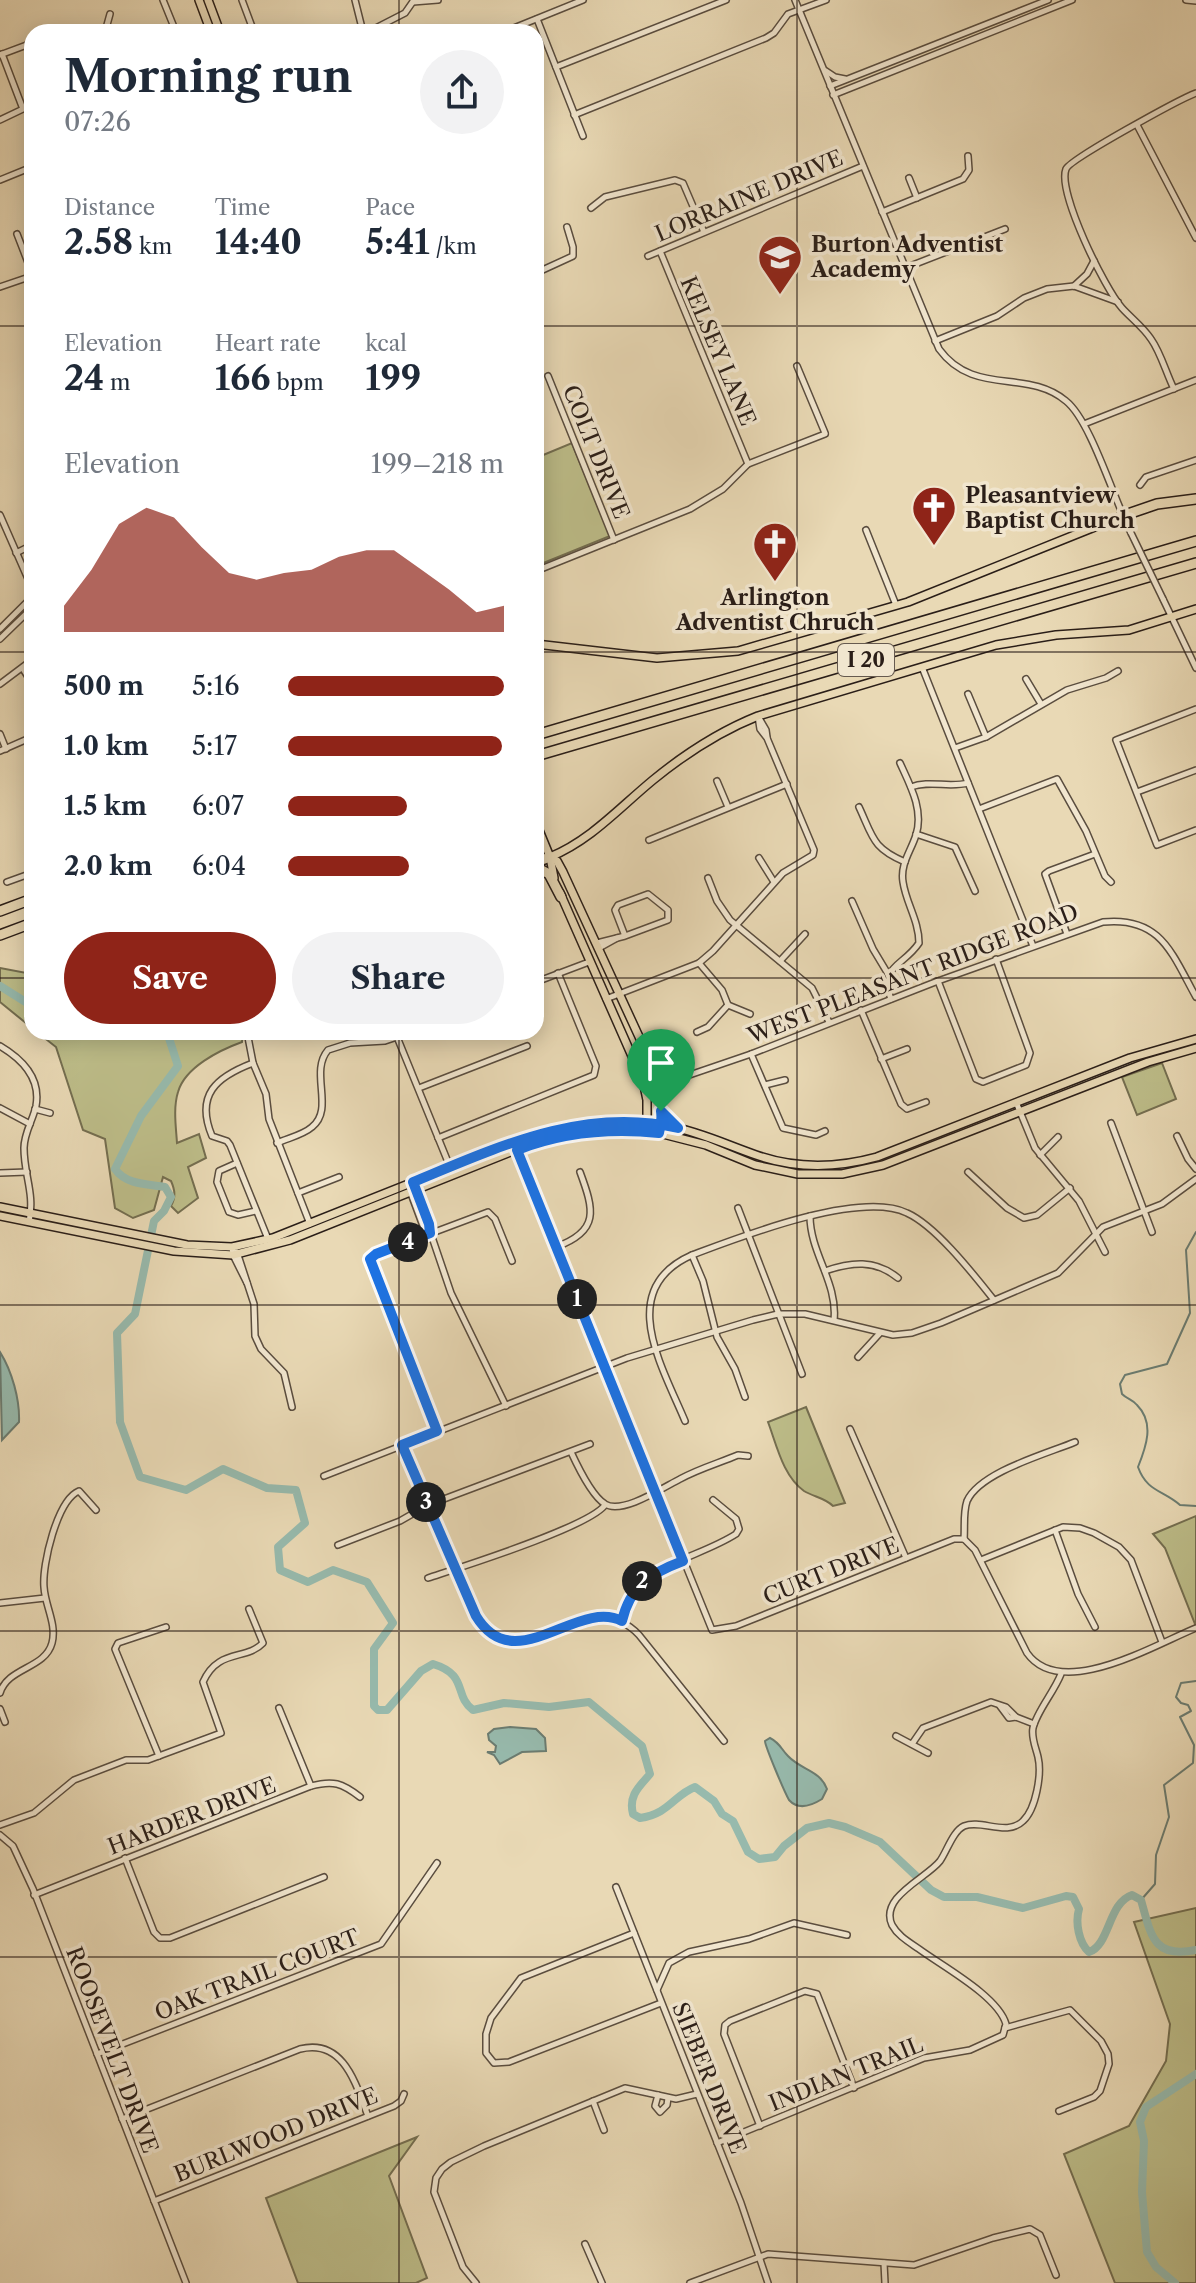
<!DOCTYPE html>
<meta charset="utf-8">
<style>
:root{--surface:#fff;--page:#f2f2f3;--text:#1f2937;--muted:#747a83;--accent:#8f2418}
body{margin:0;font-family:"Libre Caslon Text",serif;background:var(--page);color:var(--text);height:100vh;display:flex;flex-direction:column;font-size:30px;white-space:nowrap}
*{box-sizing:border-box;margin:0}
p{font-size:26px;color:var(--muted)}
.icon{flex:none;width:44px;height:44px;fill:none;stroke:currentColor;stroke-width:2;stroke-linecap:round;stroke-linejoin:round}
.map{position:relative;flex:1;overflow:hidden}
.details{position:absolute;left:24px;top:24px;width:520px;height:1016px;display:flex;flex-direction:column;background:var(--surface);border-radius:24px;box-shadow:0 4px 20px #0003}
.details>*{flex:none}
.pin{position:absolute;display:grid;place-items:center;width:68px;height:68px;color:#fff;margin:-82px -34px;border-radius:50% 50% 50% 0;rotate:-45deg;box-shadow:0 0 8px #0007}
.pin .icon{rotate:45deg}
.km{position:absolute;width:40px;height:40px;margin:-20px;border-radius:50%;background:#222;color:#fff;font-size:22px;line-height:40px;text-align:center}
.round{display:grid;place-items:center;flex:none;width:84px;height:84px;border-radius:42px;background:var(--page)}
.summary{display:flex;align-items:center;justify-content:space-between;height:136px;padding:0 40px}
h1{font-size:44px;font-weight:800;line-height:60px}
.figures{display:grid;grid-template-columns:repeat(3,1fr);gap:12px;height:136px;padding:8px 40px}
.figures div{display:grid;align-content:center}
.figures b{font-size:34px;font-weight:800}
.figures small{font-size:22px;font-weight:400}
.figures p{font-size:22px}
.chart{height:224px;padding:16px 40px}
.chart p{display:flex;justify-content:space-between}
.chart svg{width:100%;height:144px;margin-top:8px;fill:var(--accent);opacity:.7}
.button{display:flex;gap:16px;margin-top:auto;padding:16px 40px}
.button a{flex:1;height:92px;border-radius:48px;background:var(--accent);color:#fff;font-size:32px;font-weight:800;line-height:92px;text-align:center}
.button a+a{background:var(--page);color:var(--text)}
ul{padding:0 40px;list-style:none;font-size:26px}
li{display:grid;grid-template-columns:128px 96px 1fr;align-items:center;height:60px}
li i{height:20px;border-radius:10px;background:var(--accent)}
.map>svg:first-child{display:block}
.green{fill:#bdbd89;stroke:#746e50;stroke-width:2}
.water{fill:#97baad;stroke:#6b7c71;stroke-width:2}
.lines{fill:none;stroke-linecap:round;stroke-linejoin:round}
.stream{stroke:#6b7c71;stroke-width:2}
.river{stroke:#97baad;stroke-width:8}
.minor-casing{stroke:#5a4d3f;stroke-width:8}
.major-casing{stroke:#2a1e18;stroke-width:10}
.highway-casing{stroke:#2a1e18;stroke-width:12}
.minor{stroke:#f1e6cf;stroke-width:5}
.major{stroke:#e9d9b5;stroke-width:7}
.highway{stroke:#e9d9b5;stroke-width:9}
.minor-bridge-casing{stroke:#5a4d3f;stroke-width:8;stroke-linecap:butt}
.minor-bridge{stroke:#f1e6cf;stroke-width:5}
.route-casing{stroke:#fff;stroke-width:16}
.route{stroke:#1a73e8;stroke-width:10}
.grid{fill:none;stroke:#2a1e18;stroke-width:2;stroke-opacity:0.55}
.labels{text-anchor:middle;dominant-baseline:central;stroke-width:7;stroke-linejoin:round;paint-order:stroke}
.shield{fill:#f1e6cf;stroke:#665a4f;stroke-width:2}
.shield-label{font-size:20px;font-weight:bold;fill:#2a1e18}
.street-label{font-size:22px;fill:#2a1e18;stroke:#f1e6cf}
.poi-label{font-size:22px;font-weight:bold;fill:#2a1e18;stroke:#f1e6cf;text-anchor:start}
</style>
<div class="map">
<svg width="1196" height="2283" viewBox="0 0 1196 2283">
<rect width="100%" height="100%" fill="#e9d9b5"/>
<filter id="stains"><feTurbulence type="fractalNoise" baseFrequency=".0025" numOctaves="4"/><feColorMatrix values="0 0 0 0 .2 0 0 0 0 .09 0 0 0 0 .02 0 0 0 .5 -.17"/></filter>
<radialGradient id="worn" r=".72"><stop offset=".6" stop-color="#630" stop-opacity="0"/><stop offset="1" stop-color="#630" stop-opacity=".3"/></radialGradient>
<!-- green -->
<g class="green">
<path d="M572,443l38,93 -74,30v-108z"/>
<path d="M0,968l32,6v54l-32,-26z"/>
<path d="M37,1032h206l-1,10c-22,8 -57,25 -64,50 -5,16 -2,35 -1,51l22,-9 7,24 -18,9 10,31 -20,15 -7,-7c5,-9 4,-16 0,-25l-8,-4 -9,33 -21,8 -18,-10 -10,-69 -22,-9 -27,-83z"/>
<path d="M1162,1063l14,36 -39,16 -15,-38z"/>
<path d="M806,1407l39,96 -12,3c-8,-8 -19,-9 -29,-15 -21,-15 -27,-45 -36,-69z"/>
<path d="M1196,1516v108h-1l-30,-76 -12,-14z"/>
<path d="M1196,1908v375h-81l-51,-129 65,-28 37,-65 4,-37 -36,-102z"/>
<path d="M417,2137l-28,39 38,102 -11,5h-118l-32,-85z"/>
</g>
<!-- water -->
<g class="water">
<path d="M0,1352c12,19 20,48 19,70l-17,18z"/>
<path d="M510,1727l26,2 9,9 1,13 -24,1 -22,12 -6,-9 -7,-3h8l1,-6 -7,-6 -1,-6 6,-5z"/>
<path d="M770,1738c10,5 11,11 18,18 13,14 32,14 39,33l-5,10c-11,7 -24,11 -33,1 -5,-9 -24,-54 -24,-59z"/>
</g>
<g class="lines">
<!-- stream -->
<g class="stream">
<path d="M1196,1232l-10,18 4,63 -23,51 -42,11 -5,9 2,10c5,5 11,6 15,11 18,18 9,42 1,62 9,25 25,23 42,38l16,1"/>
<path d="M1141,1900l14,-16 1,-29 13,-38 -5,-32 29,-22 1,-18 -14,-28 11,-6 -3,-6 -7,-2 -5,-6 5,-14 15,-2"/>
</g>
<!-- river -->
<g class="river">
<path d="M0,986l32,20"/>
<path d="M167,1032l11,34 -37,50 -26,53c11,16 33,15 50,18l6,10 -7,14 -10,10 -19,93 -18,19 3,89 20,55 46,13 37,-21 44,19 29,2 9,33 -27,24 2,23 28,12 25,-12 34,12 26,41 -19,26v57l4,4h9l34,-39 12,-7c36,11 20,31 40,46l31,-7 45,4 40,-5 53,44 8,28c-10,12 -22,21 -17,40l7,4c29,-4 34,-23 55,-31l19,14 8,13 11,7 15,31 11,7 16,-2 9,-11 23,-18 22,-5 16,4 35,15 51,48 13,7h33l46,11 43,-12 7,1 6,12c-4,14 0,34 10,43 21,-7 19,-49 43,-57l9,5c10,35 12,59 55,50"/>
<path d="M1175,2283l-19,-16 -9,-15 -5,-60 2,-51 -4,-19 6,-15 50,-33"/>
</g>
<!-- minor casing -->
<g class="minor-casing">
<g id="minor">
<path d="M163,0l13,32"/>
<path d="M242,0l12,32"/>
<path d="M355,0l8,32"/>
<path d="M795,0l144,349c35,48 88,19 127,52 25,20 48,99 65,132"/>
<path d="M1186,0l10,1"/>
<path d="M413,2l25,-2"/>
<path d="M537,19l46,117"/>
<path d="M64,32l14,-2 17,2"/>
<path d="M105,32l5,-18"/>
<path d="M368,32l37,-19 9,-13"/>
<path d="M504,32l79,-32"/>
<path d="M0,55l32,-12"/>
<path d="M556,67l170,-67"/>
<path d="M826,71l9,6 10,2"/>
<path d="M830,86l218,-86"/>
<path d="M833,95l239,-95"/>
<path d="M574,115l192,-77 8,-5 14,-19 38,-14"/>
<path d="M0,120l23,-11 -21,-55"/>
<path d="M1137,125l59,113"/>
<path d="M909,178l8,20"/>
<path d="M0,180l32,-13"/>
<path d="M591,208l14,-11 70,-17 8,3 21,49"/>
<path d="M882,212l81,-33 6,-9 -1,-14"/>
<path d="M17,234l15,39"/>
<path d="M660,251l88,213"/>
<path d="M648,256l215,-90"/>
<path d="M905,268l100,-39"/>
<path d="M536,273l37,-17v-9l-6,-20"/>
<path d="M1074,286l13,-12 7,-13"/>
<path d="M0,287l32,-11"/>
<path d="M935,341l62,-25 27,-18 23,-9 27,-3 44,16"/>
<path d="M797,366l28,67"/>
<path d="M548,376l66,164"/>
<path d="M1174,389c-8,-16 -13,-36 -23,-50 -8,-12 -20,-21 -29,-31 -17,-19 -65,-116 -56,-139 4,-10 114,-70 130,-76"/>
<path d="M1084,424l112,-44"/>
<path d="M1140,485l6,-8 50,-17"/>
<path d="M0,515l32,73"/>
<path d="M866,530l30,75"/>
<path d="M16,553l16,-8"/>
<path d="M536,571l154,-62 33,-20 25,-25 77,-30"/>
<path d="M1163,599l33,69"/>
<path d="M0,629l32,-32"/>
<path d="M0,639l32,-31"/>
<path d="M922,667l111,279"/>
<path d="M23,669l9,14"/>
<path d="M1026,679l15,25"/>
<path d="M0,684l32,-24"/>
<path d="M968,694l18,43"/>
<path d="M1196,709l-80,31 41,105 39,-15"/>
<path d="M759,718l7,12 1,7"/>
<path d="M0,734l6,15"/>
<path d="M955,748l31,-11 81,-47 39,-12 12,-7"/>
<path d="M0,751l32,-14"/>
<path d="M717,781l11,26"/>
<path d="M911,787c18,-7 38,1 57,-4"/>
<path d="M1137,792l59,-22"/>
<path d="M859,807c14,30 13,41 46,55"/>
<path d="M979,809l78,-30 29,52 19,45 6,6"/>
<path d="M916,834l39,13 20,44"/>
<path d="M649,840l138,-56"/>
<path d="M759,858l15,24"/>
<path d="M708,878l9,23 13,19 82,68 17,34"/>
<path d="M7,882l25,-9"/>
<path d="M852,901l21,48 15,25"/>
<path d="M1067,934l-22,-60 4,-3 46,-17"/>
<path d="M597,943l28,-7 43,-16v-10l-20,-16 -30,11 -3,5 10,26"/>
<path d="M599,948l18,-10"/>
<path d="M780,961l25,-27"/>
<path d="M699,963l23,27 6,15"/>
<path d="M938,981l38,98 7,3 43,-17 4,-12 -34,-94"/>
<path d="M536,982l53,-20"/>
<path d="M606,999l93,-36 14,-12 70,-78 30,-18 1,-5 -47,-112 -7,-9 -2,-13"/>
<path d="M891,999c-13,-33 13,-33 28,-56 0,-22 -13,-40 -16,-61 -3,-18 8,-31 13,-47 8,-25 -6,-50 -16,-72"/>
<path d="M728,1005l22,9"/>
<path d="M861,1010l40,94 6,5 19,-7"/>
<path d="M247,1032l6,31 13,31 3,25 41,105"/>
<path d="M395,1032l55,135"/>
<path d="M697,1032l11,-5 20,-22"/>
<path d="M0,1046c22,13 41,32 36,60 -3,14 -12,27 -12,42 0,28 11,45 5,74"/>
<path d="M751,1054l32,74 33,7 9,-4"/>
<path d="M881,1059l26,-10"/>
<path d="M253,1063c-37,14 -58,32 -41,73l15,5 3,4 38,94"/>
<path d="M657,1082l9,1 85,-29 187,-73 165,-59c58,-6 69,32 93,75"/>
<path d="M765,1085l20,-5"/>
<path d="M419,1088l108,-42"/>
<path d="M1016,1102l19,46 44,53 26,51"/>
<path d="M0,1108l30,16"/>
<path d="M35,1109l15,4"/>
<path d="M1111,1123l41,109"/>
<path d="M1177,1136l11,23 8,10"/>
<path d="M438,1138l156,-63 2,-9 -38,-93"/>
<path d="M277,1143c11,-5 26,-8 35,-16 23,-18 -3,-55 16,-77l22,-7 35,-2 27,-9"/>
<path d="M516,1147l196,483 24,-4 218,-87h10"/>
<path d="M1040,1155l18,-18"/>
<path d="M237,1163l-18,8 -2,11 12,30 9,3 18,-4"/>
<path d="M968,1172l39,36 17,10 13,-3 33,-27"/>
<path d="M0,1173l27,-1"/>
<path d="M416,1190l35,103 55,113"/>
<path d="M410,1191l13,35 6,7"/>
<path d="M298,1193l41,-16"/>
<path d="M738,1208l64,166"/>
<path d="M810,1216c0,37 28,67 24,104"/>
<path d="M232,1247l1,8 14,28"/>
<path d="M556,1247c44,-16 38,-37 24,-75"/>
<path d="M237,1252l17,52 1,32 6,13 23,24 8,34"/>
<path d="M692,1255l11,26 14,56 18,32 10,28"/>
<path d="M825,1271c26,-9 50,-12 73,7"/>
<path d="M858,1357l22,-24"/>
<path d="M685,1421c-23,-55 -70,-132 7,-166 48,-18 168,-65 215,-42 29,13 67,62 87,87"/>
<path d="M850,1429l56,129"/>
<path d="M437,1431l-67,-172 6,-5 112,-42 7,7 17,42"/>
<path d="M402,1445c18,43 36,87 55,130 7,15 13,36 25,49 50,54 104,-44 157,11l85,106"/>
<path d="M571,1452c6,13 21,44 34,52 17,11 59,-17 75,-25 18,-10 39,-16 58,-24l10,1"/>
<path d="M324,1476l303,-118 126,-38 25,-6h27l88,21 19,-2 29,-10 117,-50 45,-46 59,-23 34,-25"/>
<path d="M1055,1530l23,64 17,33"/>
<path d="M964,1539l11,11 52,103c34,48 127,-8 169,-25"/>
<path d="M964,1539c1,-13 -1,-26 3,-38 13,-29 79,-47 108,-59"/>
<path d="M338,1545l62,-24 28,-16 162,-61"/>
<path d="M981,1560l82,-33 17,1 14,5 25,14 12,13 31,82"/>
<path d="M428,1578c33,-11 161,-51 177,-73"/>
<path d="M0,1603l45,-5"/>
<path d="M622,1621c12,-57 72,-60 114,-87l3,-5 -3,-10 -23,-19"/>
<path d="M0,1693c8,-26 45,-24 52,-50 5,-19 -7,-37 -8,-56 -2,-22 13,-87 35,-96l17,19"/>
<path d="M1000,1706l9,12 7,-1 18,7"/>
<path d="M279,1708l32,78"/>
<path d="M0,1709l5,13"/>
<path d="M896,1736l32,17"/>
<path d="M912,1744l11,-16 68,-26 15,5 10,10"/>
<path d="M159,1756l-44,-107 3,-6 48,-16"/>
<path d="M0,1825l34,-12 40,-33 52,-20h22l73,-27 -18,-51c15,-34 43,-21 60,-39l-14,-34"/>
<path d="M0,1835l13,11 20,43 153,394"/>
<path d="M125,1858l29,74 6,6h10l154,-61"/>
<path d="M616,1887l125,316 27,80"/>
<path d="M34,1895l277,-109c22,-6 31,-3 49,11"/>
<path d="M634,1933l-113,45 -30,40 -5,16v19l8,10 15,-1 152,-59"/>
<path d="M657,1990l12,-27 20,-11 60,-13 45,-16 53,12"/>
<path d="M1005,2028l65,-18 31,31 7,13 1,10 -9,27 -6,6 -35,14"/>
<path d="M97,2054l284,-110 56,-81"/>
<path d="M658,2095l-3,11 5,6 7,-7 1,-7"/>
<path d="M593,2101l11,29"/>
<path d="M122,2119l178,-70c44,-11 56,36 68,67"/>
<path d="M760,2126l-36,-92 1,-9 5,-4 75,-30 12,3 37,94"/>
<path d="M717,2143l207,-85 46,-8 33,-15 3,-11c-8,-28 -64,-58 -87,-75 -10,-7 -21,-13 -27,-24 -13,-28 35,-47 48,-64 7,-10 13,-30 24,-35 18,-7 43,11 59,-5 13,-12 19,-47 15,-64 -2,-9 -7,-19 -5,-29 4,-17 21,-36 28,-54"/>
<path d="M154,2201l240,-95 7,-5 3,-7"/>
<path d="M585,2244l17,39"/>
<path d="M884,2263l1,20"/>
<path d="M476,2283l-13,-16 -29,-75 2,-14 6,-9 9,-7 33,-16 141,-58 51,11 21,-5"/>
<path d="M690,2283l78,-29 146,11 79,-27 37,-9 10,6 16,40"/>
</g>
</g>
<!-- major casing -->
<g class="major-casing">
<g id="major">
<path d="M199,0l12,32"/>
<path d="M208,0l12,32"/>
<path d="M536,644l121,14 81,-7 170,-49 214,-86"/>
<path d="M536,823l14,34 4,21"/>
<path d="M550,857c41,-17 69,-49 103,-77 33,-27 65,-48 105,-64l238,-71 60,-10 73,-5 67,-21"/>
<path d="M550,857l7,4 6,11 84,182c9,24 16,48 13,74"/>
<path d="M560,893l83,188 4,19v27"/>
<path d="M0,1207l187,38 45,2 41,-9 256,-102c46,-13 92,-18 140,-10 31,6 58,19 87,29 40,14 81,13 121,2l253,-99 66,-19"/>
<path d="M0,1216l174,35 59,4 57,-15 233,-93 55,-14 27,-3 54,3 47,12 49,20 43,9h44l41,-9 265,-103 48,-14"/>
</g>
</g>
<!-- highway casing -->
<g class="highway-casing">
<g id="highway">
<path d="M1122,516l35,-12 39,-5"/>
<path d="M536,735l660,-194"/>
<path d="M536,756l660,-193"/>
<path d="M536,862l14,-5"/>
<path d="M536,867l13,7 12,23"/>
<path d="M0,911l32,-12"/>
<path d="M0,935l32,-12"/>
</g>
</g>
<!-- minor -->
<use href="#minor" class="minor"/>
<!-- major -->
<use href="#major" class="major"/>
<!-- highway -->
<use href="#highway" class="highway"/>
<!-- minor-bridge casing -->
<g class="minor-bridge-casing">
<path id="minor-bridge" d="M1131,533l32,66"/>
</g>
<!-- minor-bridge -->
<use href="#minor-bridge" class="minor-bridge"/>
</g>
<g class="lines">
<!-- route casing -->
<g class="route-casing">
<path id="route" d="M661,1111c1,7 0,15 -2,22 -49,-5 -96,-1 -142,17l166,411c-32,12 -53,25 -61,60 -45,-23 -107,59 -146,-5l-74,-171 35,-14 -67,-172 6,-5 54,-21 -1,-9 -16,-42c85,-35 171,-76 265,-54l-17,-17"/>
</g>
<!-- route -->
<use href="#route" class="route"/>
</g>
<!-- grid -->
<path class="grid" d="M399,0v32M797,0v2283M0,326h32M536,326h660M0,652h32M536,652h660M0,978h32M536,978h660M399,1032v1251M0,1305h1196M0,1631h1196M0,1957h1196"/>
<!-- icons -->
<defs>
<g id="school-pin" transform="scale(2.3)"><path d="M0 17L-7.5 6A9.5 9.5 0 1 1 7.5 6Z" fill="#8f2418" stroke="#f1e6cf"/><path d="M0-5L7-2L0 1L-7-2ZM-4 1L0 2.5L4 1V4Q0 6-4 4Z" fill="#fff"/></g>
<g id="church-pin" transform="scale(2.3)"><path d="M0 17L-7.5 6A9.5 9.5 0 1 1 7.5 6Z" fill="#8f2418" stroke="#f1e6cf"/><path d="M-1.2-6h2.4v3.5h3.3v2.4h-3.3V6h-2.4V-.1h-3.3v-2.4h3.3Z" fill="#fff"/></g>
</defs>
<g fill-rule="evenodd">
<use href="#school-pin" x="780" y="257"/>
<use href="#church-pin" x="934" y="508"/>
<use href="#church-pin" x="775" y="544"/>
</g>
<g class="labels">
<!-- shield labels -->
<rect class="shield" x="838" y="644" width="56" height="32" rx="6"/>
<g class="shield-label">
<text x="866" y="660">I 20</text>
</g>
<!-- street labels -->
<g class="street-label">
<text transform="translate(749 196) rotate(-23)">LORRAINE DRIVE</text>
<text transform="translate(718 351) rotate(67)">KELSEY LANE</text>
<text transform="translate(596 452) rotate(68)">COLT DRIVE</text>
<text transform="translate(913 974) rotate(-21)">WEST PLEASANT RIDGE ROAD</text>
<text transform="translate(831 1571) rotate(-22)">CURT DRIVE</text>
<text transform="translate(192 1816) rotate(-21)">HARDER DRIVE</text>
<text transform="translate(257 1975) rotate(-21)">OAK TRAIL COURT</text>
<text transform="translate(112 2050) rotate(69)">ROOSEVELT DRIVE</text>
<text transform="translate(846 2074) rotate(-22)">INDIAN TRAIL</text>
<text transform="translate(709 2078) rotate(68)">SIEBER DRIVE</text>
<text transform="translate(276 2135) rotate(-22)">BURLWOOD DRIVE</text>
</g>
<!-- poi labels -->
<g class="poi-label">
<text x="811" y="244">Burton Adventist<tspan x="811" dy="25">Academy</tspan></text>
<text x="965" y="495">Pleasantview<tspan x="965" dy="25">Baptist Church</tspan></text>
<text x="775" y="597" text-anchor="middle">Arlington<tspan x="775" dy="25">Adventist Chruch</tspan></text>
</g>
</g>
<rect width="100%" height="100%" filter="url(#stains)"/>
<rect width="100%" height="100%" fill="url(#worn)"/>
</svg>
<div class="pin" style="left:661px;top:1111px;background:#1e9e55"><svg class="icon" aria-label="arrive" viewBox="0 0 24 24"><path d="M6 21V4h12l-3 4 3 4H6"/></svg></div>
<b class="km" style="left:577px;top:1299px">1</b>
<b class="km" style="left:642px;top:1581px">2</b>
<b class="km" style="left:426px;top:1502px">3</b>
<b class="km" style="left:408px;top:1242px">4</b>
<section class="details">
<div class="summary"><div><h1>Morning run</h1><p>07:26</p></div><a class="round"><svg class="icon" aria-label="share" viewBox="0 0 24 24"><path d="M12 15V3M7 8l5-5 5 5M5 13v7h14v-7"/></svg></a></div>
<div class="figures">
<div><p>Distance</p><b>2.58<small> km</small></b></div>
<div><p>Time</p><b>14:40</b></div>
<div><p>Pace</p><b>5:41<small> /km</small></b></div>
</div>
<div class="figures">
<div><p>Elevation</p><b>24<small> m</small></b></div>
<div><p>Heart rate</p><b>166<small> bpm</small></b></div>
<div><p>kcal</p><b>199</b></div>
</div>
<div class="chart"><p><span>Elevation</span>199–218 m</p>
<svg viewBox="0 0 160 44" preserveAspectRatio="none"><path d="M0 44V36L10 25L20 11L30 6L40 9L50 18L60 26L70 28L80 26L90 25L100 21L110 19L120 19L130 25L140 31L150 38L160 36V44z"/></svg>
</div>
<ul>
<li><b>500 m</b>5:16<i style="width:100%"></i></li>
<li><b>1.0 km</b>5:17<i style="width:99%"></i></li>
<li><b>1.5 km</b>6:07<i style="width:55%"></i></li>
<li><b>2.0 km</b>6:04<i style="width:56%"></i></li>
</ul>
<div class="button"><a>Save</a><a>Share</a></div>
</section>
</div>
